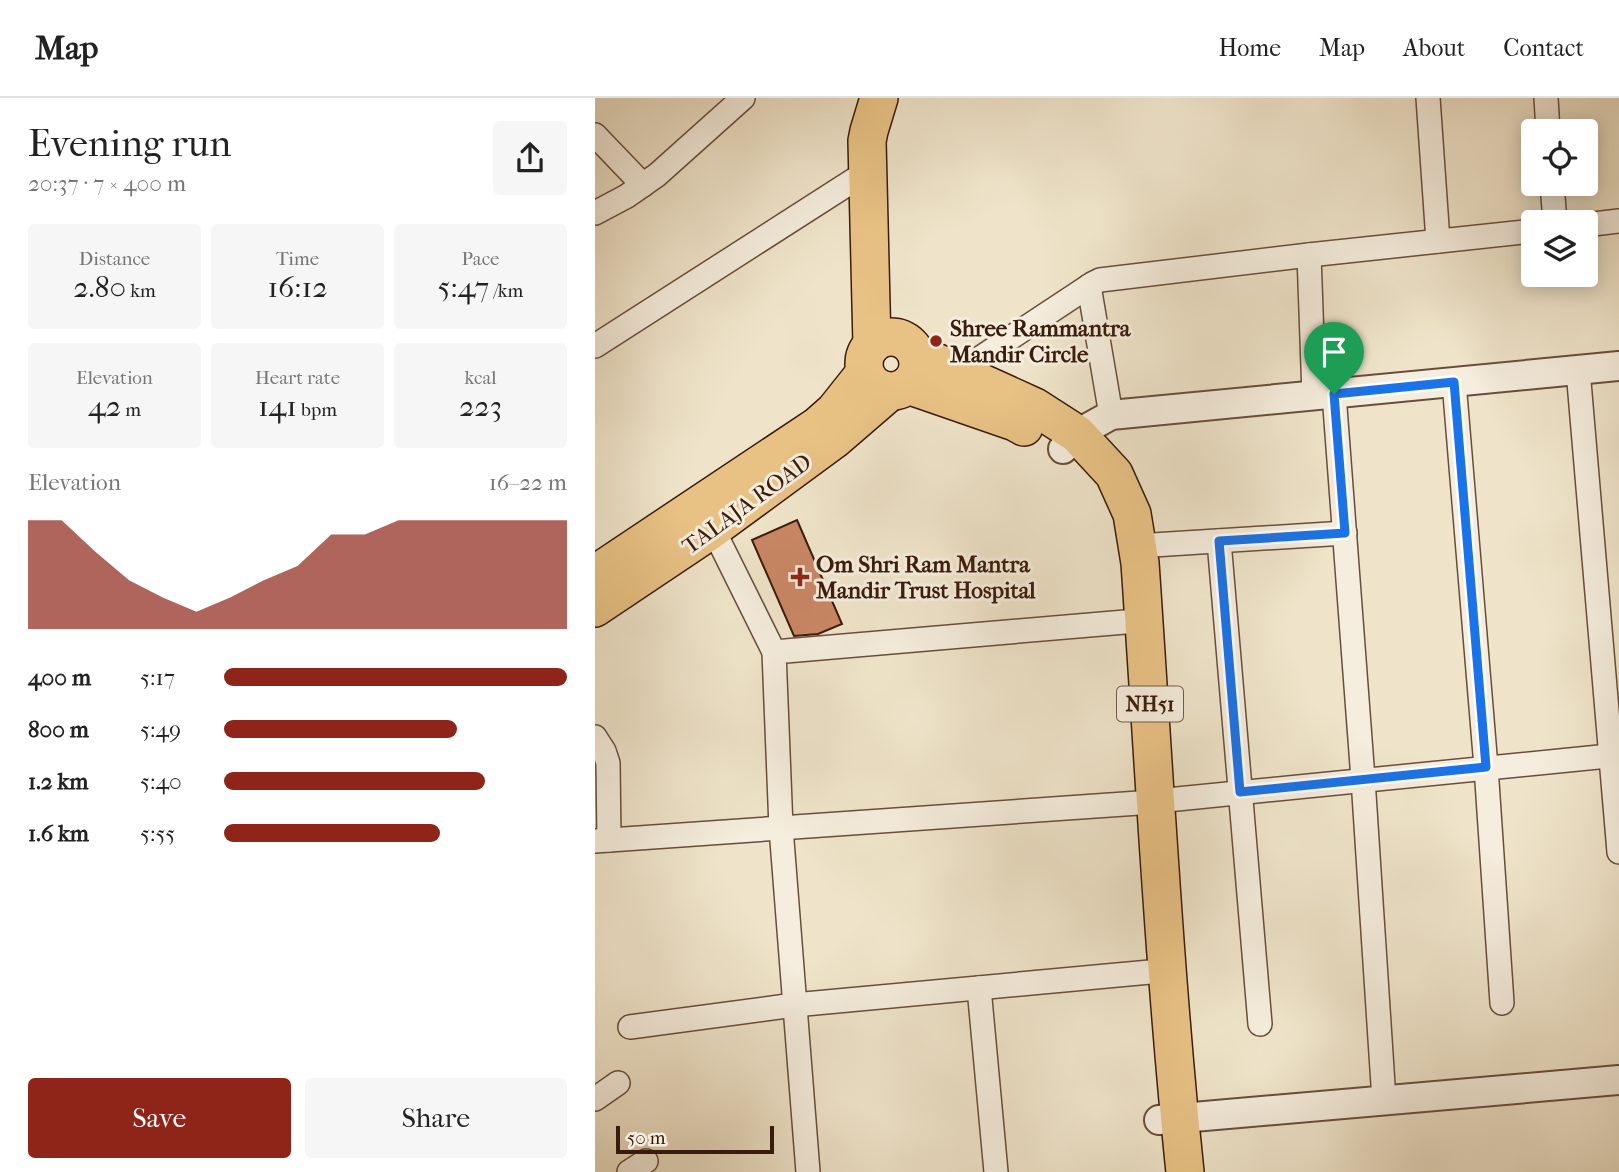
<!DOCTYPE html>
<meta charset="utf-8">
<style>
:root{--surface:#fff;--page:#f6f6f6;--text:#222;--muted:#767676;--line:#e0e0e0;--accent:#8f2418}
body{margin:0;font-family:"IM FELL French Canon",serif;background:var(--page);color:var(--text);height:100vh;display:flex;flex-direction:column;font-size:26px;white-space:nowrap}
*{box-sizing:border-box;margin:0}
p{font-size:23px;color:var(--muted)}
.icon{flex:none;width:38px;height:38px;fill:none;stroke:currentColor;stroke-width:2;stroke-linecap:round;stroke-linejoin:round}
.map{position:relative;flex:1;overflow:hidden}
.drawer{display:flex;flex-direction:column;background:var(--surface);width:595px}
.drawer>*{flex:none}
.controls{position:absolute;left:926px;top:21px;display:grid;gap:14px}
.controls a{display:grid;place-items:center;width:77px;height:77px;border-radius:7px;background:var(--surface);box-shadow:0 4px 18px #0003;font-size:35px}
.scale{position:absolute;left:21px;bottom:18px;width:158px;box-sizing:border-box;padding-left:7px;border:4px solid #3a1c0c;border-top:0;font-size:19px;line-height:24px;white-space:nowrap;color:#3a1c0c;-webkit-text-stroke:5px #f5eddd;paint-order:stroke}
.pin{position:absolute;display:grid;place-items:center;width:60px;height:60px;color:#fff;margin:-72px -30px;border-radius:50% 50% 50% 0;rotate:-45deg;box-shadow:0 0 7px #0007}
.pin .icon{rotate:45deg}
.round{display:grid;place-items:center;flex:none;width:74px;height:74px;border-radius:7px;background:var(--page)}
.headline{display:flex;align-items:center;justify-content:space-between;height:119px;padding:0 28px}
h1{font-size:38px;font-weight:600;line-height:52px}
.metrics{display:grid;grid-template-columns:repeat(3,1fr);gap:10px;height:119px;padding:7px 28px}
.metrics div{display:grid;align-content:center;border-radius:7px;background:var(--page);text-align:center}
.metrics b{font-size:30px;font-weight:600}
.metrics small{font-size:19px;font-weight:400}
.metrics p{font-size:19px}
.chart{height:196px;padding:14px 28px}
.chart p{display:flex;justify-content:space-between}
.chart svg{width:100%;height:126px;margin-top:7px;fill:var(--accent);opacity:.7}
.button{display:flex;gap:14px;margin-top:auto;padding:14px 28px}
.button a{flex:1;height:80px;border-radius:7px;background:var(--accent);color:#fff;font-size:28px;font-weight:600;line-height:80px;text-align:center}
.button a+a{background:var(--page);color:var(--text)}
ul{padding:0 28px;list-style:none;font-size:23px}
li{display:grid;grid-template-columns:112px 84px 1fr;align-items:center;height:52px}
li i{height:18px;border-radius:9px;background:var(--accent)}
header{display:flex;align-items:center;gap:42px;box-sizing:border-box;height:98px;padding:0 35px;background:var(--surface);border-bottom:2px solid var(--line)}
header strong{font-size:33px}
nav{display:flex;gap:38px;margin-inline-start:auto;font-size:24px}
main{display:flex;flex:1;min-height:0}
.map>svg:first-child{display:block}
.building{fill:#ca8765;stroke:#3a1c0c;stroke-width:2}
.lines{fill:none;stroke-linecap:round;stroke-linejoin:round}
.minor-casing{stroke:#674e3c;stroke-width:26}
.tertiary-casing{stroke:#674e3c;stroke-width:32}
.primary-casing{stroke:#3a1c0c;stroke-width:38}
.trunk-casing{stroke:#3a1c0c;stroke-width:40}
.minor{stroke:#f5eddd;stroke-width:23}
.tertiary{stroke:#f5eddd;stroke-width:28}
.primary{stroke:#e8c285;stroke-width:35}
.trunk{stroke:#e8c285;stroke-width:37}
.route-casing{stroke:#fff;stroke-width:14}
.route{stroke:#1a73e8;stroke-width:9}
.poi-dot{fill:#8f2418;stroke:#f5eddd;stroke-width:2.5}
.labels{text-anchor:middle;dominant-baseline:central;stroke-width:6;stroke-linejoin:round;paint-order:stroke}
.shield{fill:#f5eddd;stroke:#725b4b;stroke-width:2}
.shield-label{font-size:21px;font-weight:bold;fill:#3a1c0c}
.poi-label{font-size:23px;font-weight:bold;fill:#3a1c0c;stroke:#f5eddd;text-anchor:start}
.street-label{font-size:23px;fill:#3a1c0c;stroke:#f5eddd}
</style>
<header>
<strong>Map</strong>
<nav><a>Home</a><a>Map</a><a>About</a><a>Contact</a></nav>
</header>
<main>
<section class="drawer">
<div class="headline"><div><h1>Evening run</h1><p>20:37 · 7 × 400 m</p></div><a class="round"><svg class="icon" aria-label="share" viewBox="0 0 24 24"><path d="M12 15V3M7 8l5-5 5 5M5 13v7h14v-7"/></svg></a></div>
<div class="metrics">
<div><p>Distance</p><b>2.80<small> km</small></b></div>
<div><p>Time</p><b>16:12</b></div>
<div><p>Pace</p><b>5:47<small> /km</small></b></div>
</div>
<div class="metrics">
<div><p>Elevation</p><b>42<small> m</small></b></div>
<div><p>Heart rate</p><b>141<small> bpm</small></b></div>
<div><p>kcal</p><b>223</b></div>
</div>
<div class="chart"><p><span>Elevation</span>16–22 m</p>
<svg viewBox="0 0 160 44" preserveAspectRatio="none"><path d="M0 44V6L10 6L20 17L30 27L40 33L50 38L60 33L70 27L80 22L90 11L100 11L110 6L120 6L130 6L140 6L150 6L160 6V44z"/></svg>
</div>
<ul>
<li><b>400 m</b>5:17<i style="width:100%"></i></li>
<li><b>800 m</b>5:49<i style="width:68%"></i></li>
<li><b>1.2 km</b>5:40<i style="width:76%"></i></li>
<li><b>1.6 km</b>5:55<i style="width:63%"></i></li>
</ul>
<div class="button"><a>Save</a><a>Share</a></div>
</section>
<div class="map">
<svg width="1024" height="1074" viewBox="0 0 1024 1074">
<rect width="100%" height="100%" fill="#efe4ca"/>
<filter id="stains"><feTurbulence type="fractalNoise" baseFrequency=".00286" numOctaves="4"/><feColorMatrix values="0 0 0 0 .2 0 0 0 0 .09 0 0 0 0 .02 0 0 0 .5 -.17"/></filter>
<radialGradient id="worn" r=".72"><stop offset=".6" stop-color="#630" stop-opacity="0"/><stop offset="1" stop-color="#630" stop-opacity=".3"/></radialGradient>
<!-- building -->
<path class="building" d="M202,422l45,104 -24,10 -24,2 -42,-96z"/>
<g class="lines">
<!-- minor casing -->
<g class="minor-casing">
<g id="minor">
<path d="M833,0l10,143"/>
<path d="M951,0l2,33"/>
<path d="M0,37l48,50"/>
<path d="M957,86l3,38"/>
<path d="M0,115l32,-17 30,-21 86,-77"/>
<path d="M990,127l34,-4"/>
<path d="M714,157l5,140"/>
<path d="M494,188l22,129"/>
<path d="M0,248l273,-175"/>
<path d="M983,272l41,482"/>
<path d="M364,274l133,-88 8,-4 209,-25 224,-24"/>
<path d="M859,284l32,385 16,236"/>
<path d="M739,296l29,385 21,321"/>
<path d="M112,419l67,135"/>
<path d="M624,443l41,483"/>
<path d="M542,448l208,-13"/>
<path d="M0,639l9,14 4,12 1,77"/>
<path d="M562,703l462,-46"/>
<path d="M0,743l544,-38"/>
<path d="M384,890l17,184"/>
<path d="M35,929l164,-22 356,-33"/>
<path d="M0,1001l23,-16"/>
<path d="M34,1074l17,-11"/>
<path d="M213,1074l-27,-344 -7,-176 351,-30"/>
</g>
</g>
<!-- tertiary casing -->
<g class="tertiary-casing">
<g id="tertiary">
<path d="M468,351l14,-15 34,-19 508,-49"/>
<path d="M564,1022l460,-40"/>
</g>
</g>
<!-- primary casing -->
<g class="primary-casing">
<g id="primary">
<path d="M0,475l222,-148 17,-15 31,-39"/>
<path d="M0,511l115,-77 124,-91 58,-50"/>
</g>
</g>
<!-- trunk casing -->
<g class="trunk-casing">
<g id="trunk">
<circle cx="296" cy="266" r="27"/>
<path d="M277,247l-5,-204 2,-10 10,-33"/>
<path d="M321,255l119,54 42,27 37,40 18,40 8,49c14,203 24,407 45,609"/>
<path d="M313,287l107,37 9,5"/>
</g>
</g>
<!-- minor -->
<use href="#minor" class="minor"/>
<!-- tertiary -->
<use href="#tertiary" class="tertiary"/>
<!-- primary -->
<use href="#primary" class="primary"/>
<!-- trunk -->
<use href="#trunk" class="trunk"/>
</g>
<g class="lines">
<!-- route casing -->
<g class="route-casing">
<path id="route" d="M859,284l32,385 -246,25 -21,-251 126,-8 -11,-139z"/>
</g>
<!-- route -->
<use href="#route" class="route"/>
</g>
<!-- markers -->
<g class="poi-dot">
<circle cx="341" cy="243" r="7"/>
<path d="M201.5 468.5h7v7h7v7h-7v7h-7v-7h-7v-7h7z"/>
</g>
<g class="labels">
<!-- shield labels -->
<rect class="shield" x="522" y="588.5" width="66" height="35" rx="5"/>
<g class="shield-label">
<text x="555" y="606">NH51</text>
</g>
<!-- poi labels -->
<g class="poi-label">
<text x="355" y="230">Shree Rammantra<tspan x="355" dy="26">Mandir Circle</tspan></text>
<text x="221" y="466">Om Shri Ram Mantra<tspan x="221" dy="26">Mandir Trust Hospital</tspan></text>
</g>
<!-- street labels -->
<g class="street-label">
<text transform="translate(152 406) rotate(-36)">TALAJA ROAD</text>
</g>
</g>
<rect width="100%" height="100%" filter="url(#stains)"/>
<rect width="100%" height="100%" fill="url(#worn)"/>
</svg>
<div class="controls">
<a><svg class="icon" aria-label="locate" viewBox="0 0 24 24"><circle cx="12" cy="12" r="6"/><path d="M12 2v4M12 18v4M2 12h4M18 12h4"/></svg></a>
<a><svg class="icon" aria-label="layers" viewBox="0 0 24 24"><path d="M12 4l9 5-9 5-9-5zM3 14l9 5 9-5"/></svg></a>
</div>
<div class="scale">50 m</div>
<div class="pin" style="left:739px;top:296px;background:#1e9e55"><svg class="icon" aria-label="arrive" viewBox="0 0 24 24"><path d="M6 21V4h12l-3 4 3 4H6"/></svg></div>
</div>
</main>
